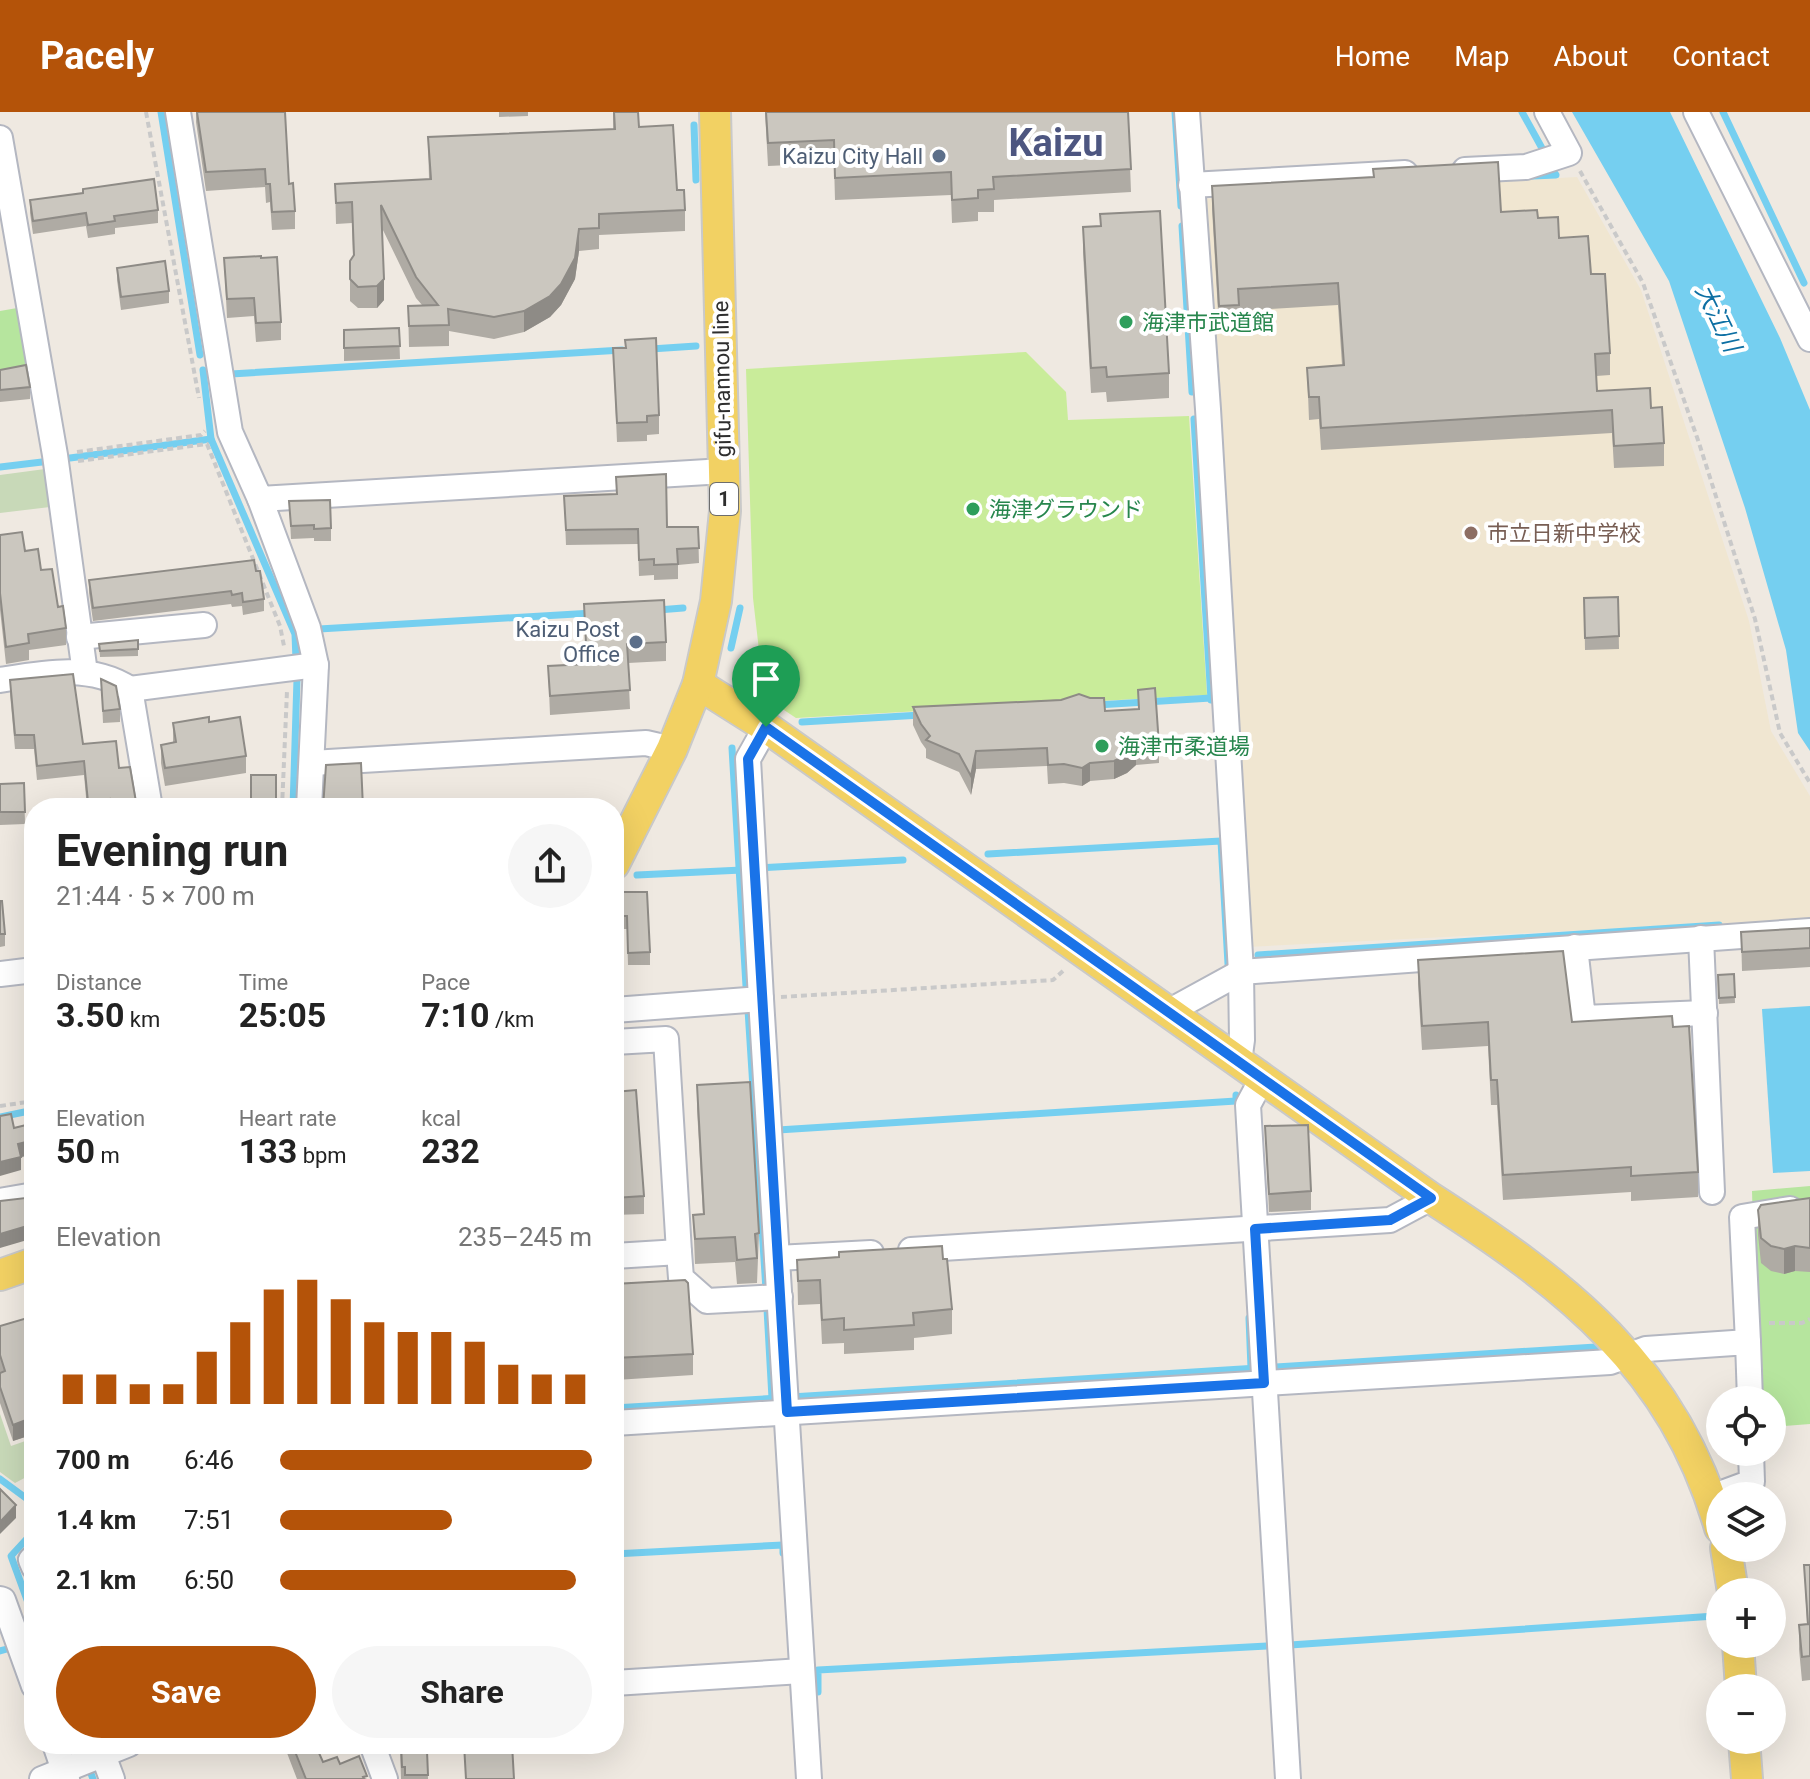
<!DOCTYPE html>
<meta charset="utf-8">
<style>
:root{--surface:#fff;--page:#f6f6f6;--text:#222;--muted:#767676;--accent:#b45309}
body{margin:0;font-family:Roboto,"Noto Sans JP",sans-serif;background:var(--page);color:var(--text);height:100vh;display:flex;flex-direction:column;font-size:30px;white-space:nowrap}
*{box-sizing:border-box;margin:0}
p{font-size:26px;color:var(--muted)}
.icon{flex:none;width:44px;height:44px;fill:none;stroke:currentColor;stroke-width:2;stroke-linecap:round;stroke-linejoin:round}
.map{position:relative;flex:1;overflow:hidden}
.drawer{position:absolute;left:24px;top:686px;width:600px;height:956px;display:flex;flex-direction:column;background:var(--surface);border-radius:32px;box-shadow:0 8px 32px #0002}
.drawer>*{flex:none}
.buttons{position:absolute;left:1706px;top:1274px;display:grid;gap:16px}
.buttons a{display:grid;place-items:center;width:80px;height:80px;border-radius:50%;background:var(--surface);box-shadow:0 8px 32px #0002;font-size:40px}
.pin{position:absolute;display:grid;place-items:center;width:68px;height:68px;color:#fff;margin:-82px -34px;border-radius:50% 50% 50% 0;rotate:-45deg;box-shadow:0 0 8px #0007}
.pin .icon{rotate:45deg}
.round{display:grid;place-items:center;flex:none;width:84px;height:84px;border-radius:42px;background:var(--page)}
.overview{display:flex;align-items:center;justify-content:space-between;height:136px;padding:0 32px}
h1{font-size:44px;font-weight:700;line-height:60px}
.figures{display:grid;grid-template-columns:repeat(3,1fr);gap:12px;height:136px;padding:8px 32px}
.figures div{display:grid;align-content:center}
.figures b{font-size:34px;font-weight:700}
.figures small{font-size:22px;font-weight:400}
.figures p{font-size:22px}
.chart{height:224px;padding:16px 32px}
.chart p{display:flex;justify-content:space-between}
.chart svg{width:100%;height:144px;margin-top:8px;stroke:var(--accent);stroke-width:6}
.action{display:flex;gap:16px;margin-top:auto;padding:16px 32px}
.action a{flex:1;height:92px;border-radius:48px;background:var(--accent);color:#fff;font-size:32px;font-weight:700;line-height:92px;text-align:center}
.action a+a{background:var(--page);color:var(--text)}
ul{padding:0 32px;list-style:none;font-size:26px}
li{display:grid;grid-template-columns:128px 96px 1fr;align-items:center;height:60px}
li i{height:20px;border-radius:10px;background:var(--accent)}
header{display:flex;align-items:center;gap:48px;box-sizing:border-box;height:112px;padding:0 40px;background:var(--accent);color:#fff}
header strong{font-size:38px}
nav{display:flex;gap:44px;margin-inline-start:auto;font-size:28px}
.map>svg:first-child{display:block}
.education{fill:#f0e6d1}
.green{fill:#b6e59e}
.cemetery{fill:#c8d9b8}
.pitch{fill:#c9ec9a}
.water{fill:#75cff0}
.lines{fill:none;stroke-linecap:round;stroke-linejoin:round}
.stream{stroke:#75cff0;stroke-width:7}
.minor-casing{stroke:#b4b7c1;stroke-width:28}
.major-casing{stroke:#c9c9c9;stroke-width:34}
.path{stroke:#c9c9c9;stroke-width:4;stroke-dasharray:6 4;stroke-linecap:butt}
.minor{stroke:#fff;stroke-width:24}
.major{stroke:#f2d163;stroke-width:30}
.wall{fill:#afaba4}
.shaded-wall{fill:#8e8b86}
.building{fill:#cbc7bf;stroke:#8e8b86;stroke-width:2}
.route-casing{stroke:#fff;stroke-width:16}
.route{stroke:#1a73e8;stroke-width:10}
.service-dot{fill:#5c6f8a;stroke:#fff;stroke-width:3}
.leisure-dot{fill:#2e9e5b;stroke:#fff;stroke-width:3}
.education-dot{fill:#8d6e63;stroke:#fff;stroke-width:3}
.labels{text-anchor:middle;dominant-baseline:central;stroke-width:8;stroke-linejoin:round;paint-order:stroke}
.shield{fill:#fff;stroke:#6d6d6d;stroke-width:2}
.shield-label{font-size:20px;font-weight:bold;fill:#2e2e2e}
.service-label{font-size:22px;fill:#4e5e75;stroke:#fff;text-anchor:end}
.leisure-label{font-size:22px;fill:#27864d;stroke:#fff;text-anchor:start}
.street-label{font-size:22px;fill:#2e2e2e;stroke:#fff}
.education-label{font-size:22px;fill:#785e54;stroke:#fff;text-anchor:start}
.water-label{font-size:24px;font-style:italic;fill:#0d6fa3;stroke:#fff}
.town-label{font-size:38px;font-weight:bold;fill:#4d5680;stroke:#fff}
</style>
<header>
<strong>Pacely</strong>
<nav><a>Home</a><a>Map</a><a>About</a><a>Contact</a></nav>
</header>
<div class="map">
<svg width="1810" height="1667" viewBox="0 0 1810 1667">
<rect width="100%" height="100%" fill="#efe9e1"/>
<!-- education -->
<path class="education" d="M1577,65l64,113 108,331 22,110 39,65v123l-563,28 -46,-748z"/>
<!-- green -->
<g class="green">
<path d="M23,195l12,62 -35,6v-64z"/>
<path d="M1810,1074v238l-38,3v-27h-14l-6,-209z"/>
</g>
<!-- cemetery -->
<g class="cemetery">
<path d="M45,357l5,38 -50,6v-38z"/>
<path d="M0,1302l11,32 23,-8v35l-19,10 -15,-11z"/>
</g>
<!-- pitch -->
<path class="pitch" d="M1026,240l40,40 2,28 121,-4 18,279 -411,23 -18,-12 -12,-24 -6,-23 -7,-61 -7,-229z"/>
<!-- water -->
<g class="water">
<path d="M1572,0h98l110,226 30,72v341l-12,-18 -12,-83 -41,-142 -76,-227z"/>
<path d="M1810,894v165l-37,2 -11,-164z"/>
</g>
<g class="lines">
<!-- stream -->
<g class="stream">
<path d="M161,0l39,243"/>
<path d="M1175,0l6,94"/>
<path d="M1522,0l21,38"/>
<path d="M1723,0l81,171"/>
<path d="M694,13l2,55"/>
<path d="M1533,64l23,-1 -4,-6"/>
<path d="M1182,114l10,166"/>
<path d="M651,237l45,-3"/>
<path d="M203,258l8,69 84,195 1,26"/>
<path d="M231,262l391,-24"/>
<path d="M1194,307l17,281"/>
<path d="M70,346l141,-19"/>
<path d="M0,355l42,-5"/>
<path d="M658,498l25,-2"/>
<path d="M319,517l274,-16"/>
<path d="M731,536l9,-40"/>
<path d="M1097,593l114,-7"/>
<path d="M802,610l119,-7"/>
<path d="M732,636l14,238"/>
<path d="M293,696l4,-129"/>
<path d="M988,742l233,-13 7,123"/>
<path d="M759,756l144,-8"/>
<path d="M637,763l105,-5"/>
<path d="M1258,843l461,-30"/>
<path d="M748,898l18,280"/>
<path d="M0,1005l34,-7"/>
<path d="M778,1018l458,-29v-6"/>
<path d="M767,1197l5,89"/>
<path d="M1249,1206l2,50"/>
<path d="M1276,1255l320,-20"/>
<path d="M791,1285l467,-29"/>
<path d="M614,1296l165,-10"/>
<path d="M0,1367l34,25"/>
<path d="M34,1419l-23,25 23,63"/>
<path d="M614,1442l169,-9v8"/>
<path d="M1290,1533l425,-29"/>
<path d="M0,1539l7,-2"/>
<path d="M813,1580h5v-22l449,-24"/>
<path d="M80,1632l13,35"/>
</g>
<!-- minor casing -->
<g class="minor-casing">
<g id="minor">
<path d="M178,0l52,320 30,67 464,-28"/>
<path d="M1187,0l21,297 33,563 1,68 -3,22"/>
<path d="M1696,0l114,227"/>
<path d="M0,26l55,317 30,218"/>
<path d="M1465,58l61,-3 43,-14 -22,-41"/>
<path d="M1191,73l214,-12"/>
<path d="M260,387l48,129 8,37 -7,143"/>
<path d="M79,525l125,-12"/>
<path d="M0,568c43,-7 91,-17 130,9l20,119"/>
<path d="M130,577l186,-24"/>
<path d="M312,651l334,-20 26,6"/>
<path d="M1701,826l11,254"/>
<path d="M1575,835l8,71 122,-5"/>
<path d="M0,862l34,-4"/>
<path d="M761,887l48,780"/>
<path d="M614,898l147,-11 -13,-240 18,-32"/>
<path d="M1168,900l73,-40 569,-41"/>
<path d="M614,930l52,-3 13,213"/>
<path d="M1262,967l-14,26 40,674"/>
<path d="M0,1089l34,-6"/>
<path d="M911,1138l479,-30 41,-22"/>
<path d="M614,1144l65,-4 2,26 26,23 73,-4"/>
<path d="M777,1146l94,-5"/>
<path d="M1748,1230l-6,-125 48,-8"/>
<path d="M614,1311l996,-61 36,-13 102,-7 2,58"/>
<path d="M1712,1389l13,-9 27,-10 -1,-30"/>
<path d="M34,1445l-3,3 3,7"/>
<path d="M0,1487l3,1 31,86"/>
<path d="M614,1571l188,-12"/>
<path d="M55,1632l12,35"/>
<path d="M99,1632l13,35"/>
<path d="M372,1632l13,35"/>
<path d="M42,1667l87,-35"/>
</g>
</g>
<!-- major casing -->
<g class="major-casing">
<g id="major">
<path d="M698,572l68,43 665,471c135,87 242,168 289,330"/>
<path d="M614,752l58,-115 26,-65 18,-83 9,-90 -10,-399"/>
<path d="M0,1163l34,-12"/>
<path d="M1726,1436l7,44"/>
<path d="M1738,1532l3,44"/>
<path d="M1744,1628l3,39"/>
</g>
</g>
<!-- path -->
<g class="path">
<path d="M146,0l53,286"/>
<path d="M1580,59l63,112 56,160 56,176 25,114 30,50"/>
<path d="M77,340l124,-17 4,-4"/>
<path d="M78,349l129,-17 73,182 4,20"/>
<path d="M282,696l5,-117"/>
<path d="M781,885l272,-17 11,-10"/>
<path d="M0,994l34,-5"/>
<path d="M1769,1211h33l8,-4"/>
</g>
<!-- minor -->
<use href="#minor" class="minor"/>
<!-- major -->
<use href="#major" class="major"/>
</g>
<!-- wall -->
<g class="wall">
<path d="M196,0h89l4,72 6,27v18l-23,1 -2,-28 -4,1 -1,-16 -59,4 -10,-69z"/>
<path d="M499,0h29v4l-29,1z"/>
<path d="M613,0l26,15 38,63 8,20v21l-86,4v14l-20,2 -4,28 -14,26 -11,12 -26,15 -30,7 -45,-8v15l-40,1 -1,-41 14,-1 -6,-7 -34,-70 2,72 -7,8h-19l-8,-7v-40l3,-5 -1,-33 -16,1 -1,-40 94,-5 -1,-42 185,-8z"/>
<path d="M765,0h363l3,80 -137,8v12h-16v9l-26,2 -1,-28 -116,5 -1,-37 -66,3z"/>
<path d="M1212,74l289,26 37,6 21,20 32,36 19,79v22l-14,1 1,15 54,17 13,35v23l-50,2 -2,-35 -291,17 -2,-31 -10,1 -2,-52 35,-3 -4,-60 -99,6v16l-20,1 -7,-119z"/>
<path d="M30,88l128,10v13l-43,5v6l-27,4 -2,-12 -53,8 -3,-21z"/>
<path d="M1083,115l86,146v25l-62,4 -1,-10 -15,1 -8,-141z"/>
<path d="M224,146l57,64v18l-25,2 -2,-26 -27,2z"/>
<path d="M117,156l52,23v12l-48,7 -4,-30z"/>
<path d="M399,216l1,31 -56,2v-31z"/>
<path d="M613,236h12l34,67v19l-12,1v6l-30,1z"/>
<path d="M0,258l30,17v12l-30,3z"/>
<path d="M564,384l103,31h31l1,36 -21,2v14l-24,1v-5l-15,1 -1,-32 -72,1z"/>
<path d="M289,389l42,27v13h-17v-3l-23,1z"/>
<path d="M0,423l25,16 16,19 17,37 8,21v17l-37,5v10l-23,4 -6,-54z"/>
<path d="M256,459l8,28v12l-21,4 -1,-9 -10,1 -1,-3 -138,17 -4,-28v-13z"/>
<path d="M1618,485l1,52 -34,1 -1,-52z"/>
<path d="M584,492l82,38v19l-38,2 2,46 -80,6 -2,-49 38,-2z"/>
<path d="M138,528v16l-38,1 -1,-13z"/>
<path d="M101,567l19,30v13l-17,1z"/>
<path d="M10,568l73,64 36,24 17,34 9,6h-58l-3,-33 -47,5 -3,-31h-19l-5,-55z"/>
<path d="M1138,578l21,55v18l-23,2 -9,8 -13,6 -24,2 -8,5 -18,-3 -16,1 -1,-18 -71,3 -5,26 -12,-23 -33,-14v-9l-5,-7 -8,-17v-18l177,-9 15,13 33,-2z"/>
<path d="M173,611l73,33v17l-81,13 -4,-23v-18l12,-2z"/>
<rect x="251" y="663" width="25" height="33"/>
<path d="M24,671l1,41 -25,1v-41z"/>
<path d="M615,787l35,53v13h-22l-1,-36h-12z"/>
<path d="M0,789l5,33v12l-5,1z"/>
<path d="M1810,816v39l-68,4 -1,-39z"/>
<path d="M1418,848l154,62 101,5 25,145v25l-67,4v-9l-128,8 -6,-95h-6l-3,-59 -66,4 -4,-66z"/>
<path d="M1734,862l1,29 -16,1 -1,-29z"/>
<path d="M697,973l62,148 -2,50 -20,1 -2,-22 -40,2 -2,-49 10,-1 -6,-105z"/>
<path d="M614,980l30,104v18l-30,1z"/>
<path d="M1265,1014l46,65v19l-42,2z"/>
<path d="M1810,1086v74l-15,-1 -11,3 -13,-3 -10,-8 -3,-28v-25z"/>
<path d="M943,1147l9,50v25l-38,4v12l-70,4v-11l-22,1 -2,-40 -22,1 -1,-45z"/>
<path d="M614,1172l79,70v21l-77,5v6h-2z"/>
<path d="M34,1204v118l-21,7 -13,-38v-77z"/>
<path d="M1804,1453h6v115l-8,1 -3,-32v-24l8,-1z"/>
<path d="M286,1632h29l8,18 17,2 27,15h-70l-10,-26z"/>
<path d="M389,1632h33v7h5l1,28h-27l-1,-33h-11z"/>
</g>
<!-- shaded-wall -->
<g class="shaded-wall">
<path d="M579,117v22l-4,28 -14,26 -11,12 -26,15v-21z"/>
<path d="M384,167v21l-7,8v-22z"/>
<path d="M1136,635v18l-9,8 -13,6v-18z"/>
<path d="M976,639v18l-5,26v-19z"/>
<path d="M1090,651v18l-8,5v-18z"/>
<path d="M34,1028v14l-16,4v-14z"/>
<path d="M21,1045v13l-21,6v-14z"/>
<path d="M34,1112v14l-34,10v-14z"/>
<path d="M1795,1134v25l-11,3v-25z"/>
<path d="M34,1305v17l-21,7v-16z"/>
<path d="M16,1393v13l-16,16v-12z"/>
</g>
<!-- building -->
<g class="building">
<path d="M197,0h88l4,72 4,-1 2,28 -23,1 -2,-28h-4l-1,-15 -59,3z"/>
<path d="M614,0h24l1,15 34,-2 4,65h7l1,20 -86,4v14l-20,1 -4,29 -14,26 -11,12 -26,15 -30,6 -46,-8 1,16 -40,1 -1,-20 30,-1 -22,-28 -35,-72 3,74 -7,7 -19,1 -8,-8v-18l4,-6 -2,-53 -16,1 -1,-19 96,-5 -3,-42 187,-8z"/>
<path d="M766,0h362l3,57 -138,8 1,12 -16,1v8l-26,2 -1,-28 -116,6 -1,-38 -66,3z"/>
<path d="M1498,50l3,50 36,-2 1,8 20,-1 1,21 29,-2 3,38h14l5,79 -15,1 2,37 53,-3 1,20 11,-1 2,36 -50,3 -2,-36 -291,18 -2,-31h-10l-2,-29 37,-3 -6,-82 -100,6 1,16 -20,1 -7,-120 162,-9 -1,-8z"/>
<path d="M154,67l4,31 -44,6 1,5 -27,4 -2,-12 -53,8 -3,-21 53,-7v-4z"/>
<path d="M1160,99l9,162 -62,4 -1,-10 -15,1 -8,-141 18,-1 -1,-12z"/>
<path d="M261,144v2l16,-1 4,65 -25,1 -2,-25 -27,1 -3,-41z"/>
<path d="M165,149l4,30 -48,6 -4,-29z"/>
<path d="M399,216l1,18 -56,2v-18z"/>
<path d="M656,226l3,77 -12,1v6l-30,1 -4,-75h13l-1,-8z"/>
<path d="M26,253l4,22 -30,3v-20z"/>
<path d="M666,362l1,53h31l1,21 -22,1 1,15 -24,1v-6l-15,1 -1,-31 -72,1 -2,-34 53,-2 -1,-17z"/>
<path d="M330,388l1,28 -17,1v-4l-23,1 -2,-25z"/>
<path d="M22,420l3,19 13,-2 3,21 11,-1 6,38 5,-1 3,22 -38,6 1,9 -23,4 -6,-54v-58z"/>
<path d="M254,448l2,11h4l4,28 -21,3 -1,-9 -10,2 -1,-4 -138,17 -4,-28z"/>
<path d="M1618,485l1,39 -34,2 -1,-40z"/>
<path d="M664,488l2,42 -39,2 3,46 -80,6 -2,-30 39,-2 -3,-60z"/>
<path d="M138,528v9l-38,2 -1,-7z"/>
<path d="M73,562l10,70 33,-3 3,27 11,-1 6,35 9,6h-34l-1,-9 -22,3 -4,-41 -47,5 -3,-31h-19l-5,-55z"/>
<path d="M101,567l15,7 4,23 -17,2z"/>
<path d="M1155,576l4,57 -23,2 -9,8 -13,6 -24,2 -8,5 -18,-4 -16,1 -1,-17 -71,3 -5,25 -12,-22 -33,-14 4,-4 -9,-12 -8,-17 148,-7 18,-6 11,4h14l1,13 34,-2 -1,-19z"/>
<path d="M209,605v5l31,-5 6,39 -81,12 -4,-23 15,-3 -3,-19z"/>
<path d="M361,651l2,45h-40l3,-43z"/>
<rect x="251" y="663" width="25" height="25"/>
<path d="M24,671l1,29h-25v-28z"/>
<path d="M619,780h28l3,60 -22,1 -1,-37h-12v-17z"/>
<path d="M0,789h2l3,33h-5z"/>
<path d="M1810,816v20l-68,4 -1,-20z"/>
<path d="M1563,839l9,71 100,-6 1,11 16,-1 9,146 -67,4v-9l-128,8 -6,-95h-6l-3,-58 -66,4 -4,-66z"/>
<path d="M1734,862l1,23 -16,1 -1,-23z"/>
<path d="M750,970l9,151 -4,1 2,24 -20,2 -2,-23 -40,2 -2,-24 11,-1 -7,-129z"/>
<path d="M636,978l8,106 -30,2v-106z"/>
<path d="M11,1002l3,14 20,-5v17l-16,4 3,13 -21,5v-46z"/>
<path d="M1308,1013l3,66 -42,3 -4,-68z"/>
<path d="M34,1085v27l-34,10v-33z"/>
<path d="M1810,1086v50l-15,-2 -11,3 -13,-3 -10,-8 -3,-28 3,-5z"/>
<path d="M942,1134l1,13h4l5,50 -39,4 1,12 -70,5v-12l-22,2 -2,-40 -22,1 -1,-21 42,-3v-5z"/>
<path d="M685,1168l3,3 5,71 -78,4 1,6h-2v-80z"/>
<path d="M34,1204v101l-21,8 -13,-38v-14l5,-2 -5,-16v-29z"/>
<path d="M0,1377l16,16 -16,17z"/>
<path d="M1804,1453h6v91l-8,1 -3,-32 9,-1z"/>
<path d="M292,1632h23l8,18 14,-5 3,7 19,-8 8,20 -4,1 1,2h-58z"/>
<path d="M401,1632h21v7h5l1,24h-23v-8h-3z"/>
<path d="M464,1632h48l2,35h-48z"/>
</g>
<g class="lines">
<!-- route casing -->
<g class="route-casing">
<path id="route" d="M766,615l665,471 -41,22 -135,9 9,154 -477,29 -39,-653z"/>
</g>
<!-- route -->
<use href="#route" class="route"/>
</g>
<!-- markers -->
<g class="service-dot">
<circle cx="939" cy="44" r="8"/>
<circle cx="636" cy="530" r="8"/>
</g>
<g class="leisure-dot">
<circle cx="1126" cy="210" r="8"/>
<circle cx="973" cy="397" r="8"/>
<circle cx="1102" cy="634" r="8"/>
</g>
<circle class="education-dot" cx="1471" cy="421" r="8"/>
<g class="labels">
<!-- shield labels -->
<rect class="shield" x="710" y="371" width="28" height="32" rx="6"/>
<g class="shield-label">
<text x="724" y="387">1</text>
</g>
<!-- service labels -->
<g class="service-label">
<text x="923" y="44">Kaizu City Hall</text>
<text x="620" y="517">Kaizu Post<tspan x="620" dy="25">Office</tspan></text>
</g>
<!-- leisure labels -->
<g class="leisure-label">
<text x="1142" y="210">海津市武道館</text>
<text x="989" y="397">海津グラウンド</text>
<text x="1118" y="634">海津市柔道場</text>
</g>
<!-- street labels -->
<g class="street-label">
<text transform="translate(722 267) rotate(-91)">gifu-nannou line</text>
</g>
<!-- education labels -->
<g class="education-label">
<text x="1487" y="421">市立日新中学校</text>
</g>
<!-- water labels -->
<g class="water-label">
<text transform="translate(1718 206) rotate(64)">大江川</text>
</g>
<!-- town labels -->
<g class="town-label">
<text x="1056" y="31">Kaizu</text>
</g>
</g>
</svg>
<div class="buttons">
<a><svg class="icon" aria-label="locate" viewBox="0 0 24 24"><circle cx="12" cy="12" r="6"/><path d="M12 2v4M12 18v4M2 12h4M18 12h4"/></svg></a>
<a><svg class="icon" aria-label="layers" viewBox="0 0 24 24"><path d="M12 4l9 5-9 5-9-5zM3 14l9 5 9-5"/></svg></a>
<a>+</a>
<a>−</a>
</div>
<div class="pin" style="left:766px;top:615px;background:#1e9e55"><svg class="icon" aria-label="arrive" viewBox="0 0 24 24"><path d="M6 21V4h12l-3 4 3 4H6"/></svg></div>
<section class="drawer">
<div class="overview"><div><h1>Evening run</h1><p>21:44 · 5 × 700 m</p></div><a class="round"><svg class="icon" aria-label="share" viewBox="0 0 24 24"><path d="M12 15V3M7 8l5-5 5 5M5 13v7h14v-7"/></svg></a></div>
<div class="figures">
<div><p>Distance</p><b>3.50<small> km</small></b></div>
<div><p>Time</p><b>25:05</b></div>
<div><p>Pace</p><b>7:10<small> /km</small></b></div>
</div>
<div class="figures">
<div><p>Elevation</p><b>50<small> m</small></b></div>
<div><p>Heart rate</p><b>133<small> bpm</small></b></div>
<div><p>kcal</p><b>232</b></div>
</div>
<div class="chart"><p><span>Elevation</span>235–245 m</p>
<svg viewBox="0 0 160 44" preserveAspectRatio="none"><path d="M5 44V35M15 44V35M25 44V38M35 44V38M45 44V28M55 44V19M65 44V9M75 44V6M85 44V12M95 44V19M105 44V22M115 44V22M125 44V25M135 44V32M145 44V35M155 44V35"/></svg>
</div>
<ul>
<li><b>700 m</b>6:46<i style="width:100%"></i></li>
<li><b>1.4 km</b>7:51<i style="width:55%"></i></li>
<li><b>2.1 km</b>6:50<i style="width:95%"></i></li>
</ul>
<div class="action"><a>Save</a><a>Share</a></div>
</section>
</div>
